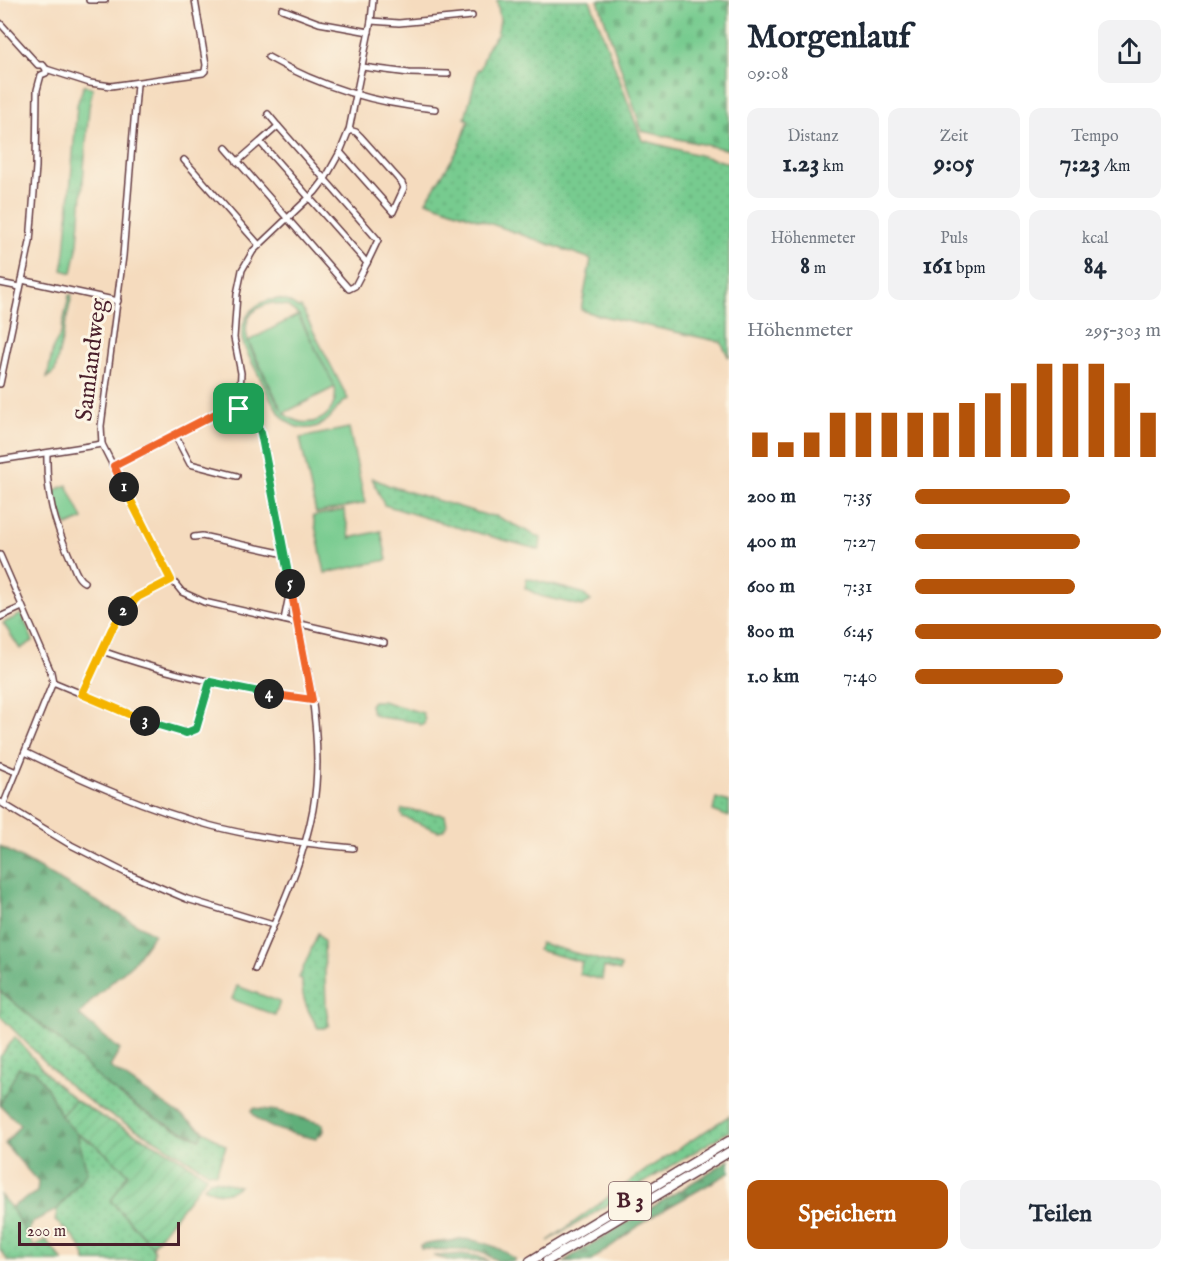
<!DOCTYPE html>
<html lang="de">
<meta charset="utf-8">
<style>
:root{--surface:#fff;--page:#f2f2f3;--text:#1f2937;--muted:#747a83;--accent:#b45309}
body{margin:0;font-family:"IM FELL English",serif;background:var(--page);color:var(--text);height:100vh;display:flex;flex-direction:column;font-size:22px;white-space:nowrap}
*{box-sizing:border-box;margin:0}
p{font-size:20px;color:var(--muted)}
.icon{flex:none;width:33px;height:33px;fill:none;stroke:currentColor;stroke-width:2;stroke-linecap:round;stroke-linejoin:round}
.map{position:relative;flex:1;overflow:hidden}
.side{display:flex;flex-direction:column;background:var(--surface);width:450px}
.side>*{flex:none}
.scale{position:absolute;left:18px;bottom:15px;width:162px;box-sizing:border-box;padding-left:6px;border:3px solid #4a1f2b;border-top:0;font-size:16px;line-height:21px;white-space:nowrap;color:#4a1f2b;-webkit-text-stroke:4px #fcf5e5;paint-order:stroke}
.pin{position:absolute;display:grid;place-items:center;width:51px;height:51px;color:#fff;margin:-26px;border-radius:12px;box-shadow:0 3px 9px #0006}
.km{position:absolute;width:30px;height:30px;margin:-15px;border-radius:50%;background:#222;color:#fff;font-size:16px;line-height:30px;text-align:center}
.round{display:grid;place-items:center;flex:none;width:63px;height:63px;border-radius:12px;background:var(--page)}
.headline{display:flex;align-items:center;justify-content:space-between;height:102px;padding:0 18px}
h1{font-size:33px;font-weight:700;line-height:45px}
.metrics{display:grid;grid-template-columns:repeat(3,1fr);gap:9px;height:102px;padding:6px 18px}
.metrics div{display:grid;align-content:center;border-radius:12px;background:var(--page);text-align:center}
.metrics b{font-size:26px;font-weight:700}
.metrics small{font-size:16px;font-weight:400}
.metrics p{font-size:16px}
.chart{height:168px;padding:12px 18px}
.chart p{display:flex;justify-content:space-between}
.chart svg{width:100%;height:108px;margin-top:6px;stroke:var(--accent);stroke-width:6}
.action{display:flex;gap:12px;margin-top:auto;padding:12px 18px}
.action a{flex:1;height:69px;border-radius:12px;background:var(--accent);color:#fff;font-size:24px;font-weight:700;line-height:69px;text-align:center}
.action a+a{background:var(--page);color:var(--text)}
ul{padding:0 18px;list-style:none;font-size:20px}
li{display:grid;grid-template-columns:96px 72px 1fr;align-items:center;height:45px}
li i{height:15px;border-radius:8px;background:var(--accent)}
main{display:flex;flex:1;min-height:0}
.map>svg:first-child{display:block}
.grass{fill:url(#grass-dots);stroke:#60755d;stroke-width:1.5}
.forest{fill:url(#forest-firs);stroke:#566752;stroke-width:1.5}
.cemetery{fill:url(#cemetery-stones);stroke:#60755d;stroke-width:1.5}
.park{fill:url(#park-tufts);stroke:#60755d;stroke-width:1.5}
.garden{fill:url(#garden-furrows);stroke:#60755d;stroke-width:1.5}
.pitch{fill:#77cb8f;stroke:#60755d;stroke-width:1.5;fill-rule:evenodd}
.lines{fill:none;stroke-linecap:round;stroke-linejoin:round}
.minor-casing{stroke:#643b41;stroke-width:8}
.highway-casing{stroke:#643b41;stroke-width:11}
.minor{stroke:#fff;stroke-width:5}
.highway{stroke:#fff;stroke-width:8}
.split-1-casing{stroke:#fff;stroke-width:12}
.split-2-casing{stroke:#fff;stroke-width:12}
.split-3-casing{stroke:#fff;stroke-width:12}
.split-4-casing{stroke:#fff;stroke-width:12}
.split-5-casing{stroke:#fff;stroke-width:12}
.split-6-casing{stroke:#fff;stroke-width:12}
.split-1{stroke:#f0652b;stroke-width:8}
.split-2{stroke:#f5b400;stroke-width:8}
.split-3{stroke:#f5b400;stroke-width:8}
.split-4{stroke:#22a559;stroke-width:8}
.split-5{stroke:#f0652b;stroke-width:8}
.split-6{stroke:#22a559;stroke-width:8}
.labels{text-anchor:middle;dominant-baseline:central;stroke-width:6;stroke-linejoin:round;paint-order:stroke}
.shield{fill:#fcf5e5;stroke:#7f5f63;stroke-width:1.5}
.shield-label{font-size:22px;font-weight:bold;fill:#4a1f2b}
.street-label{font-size:24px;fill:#4a1f2b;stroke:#fcf5e5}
</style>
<main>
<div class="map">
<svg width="729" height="1261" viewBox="0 0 729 1261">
<defs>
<pattern id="grass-dots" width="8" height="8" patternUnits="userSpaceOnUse" patternTransform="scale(1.5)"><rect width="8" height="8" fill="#77cb8f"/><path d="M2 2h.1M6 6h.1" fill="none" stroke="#68ae7c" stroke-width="1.8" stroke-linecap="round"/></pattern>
<pattern id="forest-firs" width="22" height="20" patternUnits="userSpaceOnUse" patternTransform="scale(1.5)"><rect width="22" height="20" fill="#61af7a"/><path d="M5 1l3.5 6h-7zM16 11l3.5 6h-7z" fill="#528e64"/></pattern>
<pattern id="cemetery-stones" width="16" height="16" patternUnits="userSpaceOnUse" patternTransform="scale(1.5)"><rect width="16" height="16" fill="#77cb8f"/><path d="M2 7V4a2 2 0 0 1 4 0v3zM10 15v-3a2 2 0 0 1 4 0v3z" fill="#68ae7c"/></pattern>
<pattern id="park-tufts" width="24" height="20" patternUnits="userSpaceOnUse" patternTransform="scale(1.5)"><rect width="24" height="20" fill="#77cb8f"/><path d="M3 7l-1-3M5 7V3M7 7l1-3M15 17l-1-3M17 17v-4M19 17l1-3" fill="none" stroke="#68ae7c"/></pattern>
<pattern id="garden-furrows" width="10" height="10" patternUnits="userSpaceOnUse" patternTransform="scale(1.5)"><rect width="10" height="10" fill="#77cb8f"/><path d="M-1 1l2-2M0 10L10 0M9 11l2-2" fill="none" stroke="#68ae7c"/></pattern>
</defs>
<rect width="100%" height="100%" fill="#fcf5e5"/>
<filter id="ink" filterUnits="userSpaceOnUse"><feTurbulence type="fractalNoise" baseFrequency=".0167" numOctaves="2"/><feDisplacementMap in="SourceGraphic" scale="12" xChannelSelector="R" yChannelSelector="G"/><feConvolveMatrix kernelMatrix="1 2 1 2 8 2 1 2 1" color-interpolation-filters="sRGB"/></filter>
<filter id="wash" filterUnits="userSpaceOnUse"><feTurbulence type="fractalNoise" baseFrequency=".008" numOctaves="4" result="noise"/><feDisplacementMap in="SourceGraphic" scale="24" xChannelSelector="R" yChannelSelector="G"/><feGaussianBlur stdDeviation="1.35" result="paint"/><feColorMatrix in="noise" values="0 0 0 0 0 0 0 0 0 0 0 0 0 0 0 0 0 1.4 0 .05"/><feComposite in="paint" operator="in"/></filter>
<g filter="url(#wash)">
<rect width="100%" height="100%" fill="#f5dbbe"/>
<!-- grass -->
<g class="grass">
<path d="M497,0h93l52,140 87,23v195l-8,-16 -123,-27 -17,-5 10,-51 -165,-58 33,-53 10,-28 -4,-2 13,-49 2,1 8,-24 9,-11 3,-15z"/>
<path d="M372,478l18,8 96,29 10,1 45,22 -1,12 -91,-25 -65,-20z"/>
<path d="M527,578l55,15 9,8 -9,5 -42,-10 -15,-8z"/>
<path d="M373,701h9l41,12 2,7 -1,4 -4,1 -4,-3 -37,-5 -7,-4 -2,-8z"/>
<path d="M716,798l13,4v15l-16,-6z"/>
<path d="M402,809l43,6 2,10 -4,5 -5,1 -35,-14 -2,-4z"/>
<path d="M318,933l6,9 2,64 3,19 -5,3h-6c-10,-17 -17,-29 -16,-49l-3,-1z"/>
<path d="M0,991l63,52 41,40 35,26 31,17 29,13 5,-8 22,15 -10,27 -8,-1 -49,-30 -61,-34 -33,-26 -65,-66z"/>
<path d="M15,1037l36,42 24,21 -14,16 -14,-28 -28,-20 -19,37v-48z"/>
<path d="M729,1116v15l-181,110 99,-72z"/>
<path d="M77,1134l18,10 34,30 -18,27 41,45 2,6 -2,9h-67c0,-15 -18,-31 -30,-40l2,-11 30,-38z"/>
<path d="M215,1180l24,6c-13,10 -22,8 -35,1l5,-6z"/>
<path d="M0,1195l14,16 20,36 12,-7 17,21h-55l-8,-11z"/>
</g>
<!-- forest -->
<g class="forest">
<path d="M0,846l154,88 -21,29 -39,35 -15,17 41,35 -10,17 94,64 -4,8 -30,-13 -30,-17 -36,-26 -41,-40 -63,-52z"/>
<path d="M18,1068l17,3 12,17 14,28 16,18 10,38 -30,38 -25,12 -5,14 -16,-29 26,-15 1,-10 -33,-38 15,-19 -20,-20z"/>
<path d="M254,1108l24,3 45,13 1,7 -8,8c-20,-6 -54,-8 -65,-28z"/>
<path d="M729,1160v13l-78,44 -60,44h-27z"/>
<path d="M459,1239c21,0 38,7 55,19v3h-16l-19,-10 -58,-2 -1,-3c12,-5 26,-3 39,-7z"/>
<path d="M462,1254l15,2 12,5h-37l-19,-5z"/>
</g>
<!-- cemetery -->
<path class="cemetery" d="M598,0h131v150l-87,-19z"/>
<!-- park -->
<g class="park">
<path d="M84,85l9,3 -4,19 -11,137 -6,29 -10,-3 3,-17 12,-148z"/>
<path d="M69,295h3l-17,76 -8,7 6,-30 8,-15z"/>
<path d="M22,614l11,27 -13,8 -17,-26z"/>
</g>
<!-- garden -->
<g class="garden">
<path d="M540,943l81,23 -1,5 -16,-4 -2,13 -23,-6 3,-12 -44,-12z"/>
<path d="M75,1100l26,16 69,36 37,24 -55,70 -41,-45 17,-28 -33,-29 -18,-10 -16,-18z"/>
</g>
<!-- pitch -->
<g class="pitch">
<path d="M278,299l9,2 11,7 3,-1 47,92c-14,7 -13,20 -30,27 -33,12 -46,-25 -58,-48 -6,-12 -14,-25 -18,-38 -2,-23 13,-40 36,-41zM272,303l15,3 12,9 35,70 -36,-70 -50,26 34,69c-8,-12 -14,-26 -20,-38 -13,-25 -32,-59 10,-69zM335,387c5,31 -29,47 -51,26z"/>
<path d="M349,428l16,75 -49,10 -16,-75z"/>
<path d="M67,485l16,34 -16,7 -16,-34z"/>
<path d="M344,510l6,28 31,-7 6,29 -62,13 -12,-57z"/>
<path d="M237,986l43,16 -5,13 -43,-16z"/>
</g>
</g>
<g filter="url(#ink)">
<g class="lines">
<!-- minor casing -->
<g class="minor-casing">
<g id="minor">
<path d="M89,0h16"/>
<path d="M282,9l37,14 50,9"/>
<path d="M371,21l28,2 73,-7"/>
<path d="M0,23l38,42h5l3,4 44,14 21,3 92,-13 2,-2 1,-6 -11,-65"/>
<path d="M268,57c51,29 109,47 167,52"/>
<path d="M362,67l47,6 39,1"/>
<path d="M137,84l-14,172 -22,170 1,18 67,132 13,16 22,10 180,41"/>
<path d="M268,114l10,12"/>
<path d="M226,148l123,141 6,-3 12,-23"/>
<path d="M340,152l53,60 11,-24 -2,-5 -42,-47 -4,-4 -7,-2"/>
<path d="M184,160l75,85"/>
<path d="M237,162l23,-20 107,121 11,-23 -100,-114 -18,16"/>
<path d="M22,280l96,21"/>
<path d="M0,283l20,4"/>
<path d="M0,384l30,-142 6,-75 1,-77 4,-15 5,-2v-4"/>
<path d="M239,409l2,-36 -7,-35 3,-44 5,-24 11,-19 62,-59 10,-13 15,-27 9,-22 22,-109 2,-21"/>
<path d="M175,435l15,29 47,12"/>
<path d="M47,453c-1,41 7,69 23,105 4,8 6,20 14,24"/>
<path d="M0,460l102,-16"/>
<path d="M114,466l107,-55c20,-6 34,3 40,22l50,257c6,39 9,80 2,119 -10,56 -37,108 -58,160"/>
<path d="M194,537l8,-1 83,18"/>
<path d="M0,555l51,117 2,10 -49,121"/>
<path d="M0,617l22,-10"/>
<path d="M284,620l4,-20 5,-3"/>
<path d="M102,651c68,24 139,39 210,49"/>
<path d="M53,682l94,39 39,12 10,-4 14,-47"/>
<path d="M82,694l38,-79 14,-15 37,-20"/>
<path d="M25,752c61,30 122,57 187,74 46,12 94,18 141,22"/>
<path d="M0,765l16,7"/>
<path d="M0,802l71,43 55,28 61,26 86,26"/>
</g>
</g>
<!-- highway casing -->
<g class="highway-casing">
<g id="highway">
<path d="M530,1261l199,-120"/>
<path d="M547,1261l182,-109"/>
</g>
</g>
<!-- minor -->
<use href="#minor" class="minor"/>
<!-- highway -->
<use href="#highway" class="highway"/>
</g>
</g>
<g class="lines" filter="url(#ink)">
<!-- split-1 casing -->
<g class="split-1-casing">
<path id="split-1" d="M124,487l-10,-21 107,-55 18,-2"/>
</g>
<!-- split-2 casing -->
<g class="split-2-casing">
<path id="split-2" d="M123,611l15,-14 33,-17 -47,-93"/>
</g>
<!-- split-3 casing -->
<g class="split-3-casing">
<path id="split-3" d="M123,611l-11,18 -30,65 63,27"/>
</g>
<!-- split-4 casing -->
<g class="split-4-casing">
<path id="split-4" d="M145,721l41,12 10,-4 14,-47 59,12"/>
</g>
<!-- split-5 casing -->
<g class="split-5-casing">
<path id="split-5" d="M269,694l43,6 -22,-116"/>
</g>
<!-- split-6 casing -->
<g class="split-6-casing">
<path id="split-6" d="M239,409l13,7 9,17 29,151"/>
</g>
<!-- split-1 -->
<use href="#split-1" class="split-1"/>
<!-- split-2 -->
<use href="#split-2" class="split-2"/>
<!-- split-3 -->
<use href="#split-3" class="split-3"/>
<!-- split-4 -->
<use href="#split-4" class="split-4"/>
<!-- split-5 -->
<use href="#split-5" class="split-5"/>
<!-- split-6 -->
<use href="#split-6" class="split-6"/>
</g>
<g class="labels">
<!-- shield labels -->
<rect class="shield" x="609" y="1182" width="42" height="38" rx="4.5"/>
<g class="shield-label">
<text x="630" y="1201">B 3</text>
</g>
<!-- street labels -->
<g class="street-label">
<text transform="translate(92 360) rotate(-83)">Samlandweg</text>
</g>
</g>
</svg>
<div class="scale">200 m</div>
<div class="pin" style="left:239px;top:409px;background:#1e9e55"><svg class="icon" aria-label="arrive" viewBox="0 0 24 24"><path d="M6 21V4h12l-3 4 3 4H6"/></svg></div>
<b class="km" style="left:124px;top:487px">1</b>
<b class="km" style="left:123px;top:611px">2</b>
<b class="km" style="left:145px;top:721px">3</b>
<b class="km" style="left:269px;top:694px">4</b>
<b class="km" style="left:290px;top:584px">5</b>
</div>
<section class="side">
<div class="headline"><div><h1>Morgenlauf</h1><p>09:08</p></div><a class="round"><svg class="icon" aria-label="share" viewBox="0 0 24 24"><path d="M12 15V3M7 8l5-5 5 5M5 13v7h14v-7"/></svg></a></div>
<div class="metrics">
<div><p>Distanz</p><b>1.23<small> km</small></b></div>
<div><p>Zeit</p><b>9:05</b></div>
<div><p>Tempo</p><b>7:23<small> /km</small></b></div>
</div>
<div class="metrics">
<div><p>Höhenmeter</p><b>8<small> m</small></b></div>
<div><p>Puls</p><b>161<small> bpm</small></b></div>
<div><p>kcal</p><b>84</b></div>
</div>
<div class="chart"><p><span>Höhenmeter</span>295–303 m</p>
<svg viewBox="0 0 160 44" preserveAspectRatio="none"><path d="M5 44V34M15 44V38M25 44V34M35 44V26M45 44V26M55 44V26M65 44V26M75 44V26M85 44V22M95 44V18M105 44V14M115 44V6M125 44V6M135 44V6M145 44V14M155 44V26"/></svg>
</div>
<ul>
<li><b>200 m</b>7:35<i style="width:63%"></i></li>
<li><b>400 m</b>7:27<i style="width:67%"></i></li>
<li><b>600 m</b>7:31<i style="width:65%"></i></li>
<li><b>800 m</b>6:45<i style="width:100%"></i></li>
<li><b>1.0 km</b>7:40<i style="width:60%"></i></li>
</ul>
<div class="action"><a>Speichern</a><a>Teilen</a></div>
</section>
</main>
